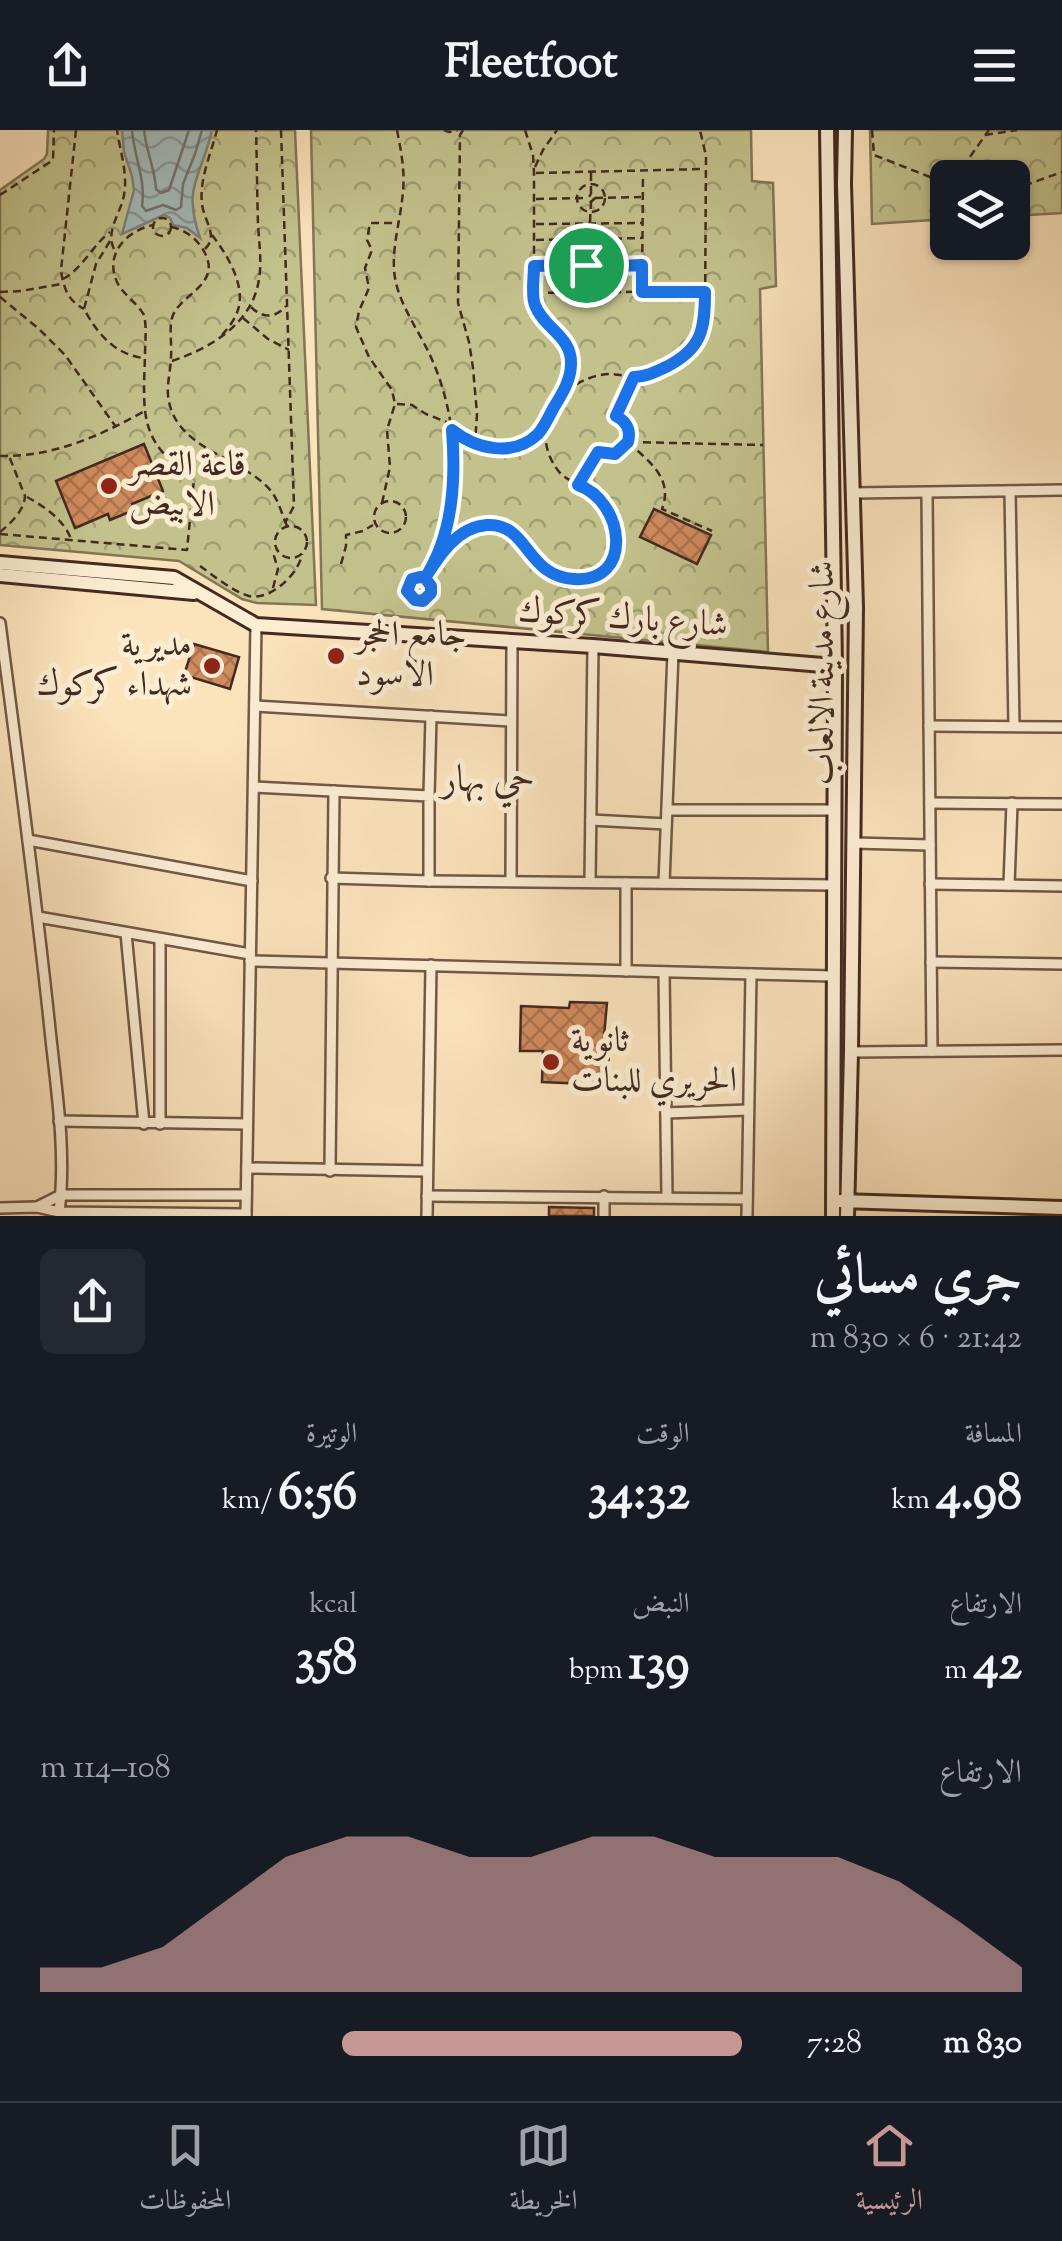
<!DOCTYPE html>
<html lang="ar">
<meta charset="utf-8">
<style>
:root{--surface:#171b24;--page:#242831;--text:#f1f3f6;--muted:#9ea1a6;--line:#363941;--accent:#c59692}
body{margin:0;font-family:"Sorts Mill Goudy",Amiri,serif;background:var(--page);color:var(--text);direction:rtl;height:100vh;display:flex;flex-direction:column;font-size:38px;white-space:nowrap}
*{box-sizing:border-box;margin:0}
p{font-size:32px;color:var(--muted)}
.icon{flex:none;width:55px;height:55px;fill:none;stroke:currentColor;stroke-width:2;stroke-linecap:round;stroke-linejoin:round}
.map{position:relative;height:1086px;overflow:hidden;direction:ltr}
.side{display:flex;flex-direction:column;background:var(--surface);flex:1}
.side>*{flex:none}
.buttons{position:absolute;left:930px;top:30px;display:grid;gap:20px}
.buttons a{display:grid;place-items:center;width:100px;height:100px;border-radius:15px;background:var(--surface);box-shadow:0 2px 8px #0004;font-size:50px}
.pin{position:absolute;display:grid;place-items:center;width:85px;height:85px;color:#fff;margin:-42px;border:5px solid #fff;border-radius:50%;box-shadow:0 2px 10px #0007}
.round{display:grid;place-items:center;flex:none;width:105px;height:105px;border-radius:15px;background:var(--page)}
.headline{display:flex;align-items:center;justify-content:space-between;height:170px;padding:0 40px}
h1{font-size:55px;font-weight:800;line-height:75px}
.stats{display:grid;grid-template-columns:repeat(3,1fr);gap:15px;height:170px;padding:10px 40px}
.stats div{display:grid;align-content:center}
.stats b{font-size:50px;font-weight:800}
.stats small{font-size:28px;font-weight:400}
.stats p{font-size:28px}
.chart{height:280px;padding:20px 40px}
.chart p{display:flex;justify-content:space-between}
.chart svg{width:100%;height:180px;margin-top:10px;fill:var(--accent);opacity:.7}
ul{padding:0 40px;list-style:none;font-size:32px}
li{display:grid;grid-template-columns:160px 120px 1fr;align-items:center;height:75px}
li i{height:25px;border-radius:12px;background:var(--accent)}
header{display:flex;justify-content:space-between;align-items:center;height:130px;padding:0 40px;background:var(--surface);font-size:45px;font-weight:800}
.dock{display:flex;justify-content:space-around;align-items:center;height:140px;border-top:2px solid var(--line);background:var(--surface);font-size:28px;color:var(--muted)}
.dock a{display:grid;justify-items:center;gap:5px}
.dock .selected{color:var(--accent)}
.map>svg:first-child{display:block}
.park{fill:url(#park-crowns);stroke:#837656;stroke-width:2.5}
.water{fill:url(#water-waves);stroke:#7d817d;stroke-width:2.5}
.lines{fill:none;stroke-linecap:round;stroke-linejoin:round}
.shore{stroke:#73726e;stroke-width:2.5}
.building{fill:url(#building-cross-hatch);stroke:#432920;stroke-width:2.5}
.minor-casing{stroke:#715847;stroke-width:14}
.secondary-casing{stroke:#432920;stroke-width:18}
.path{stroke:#432920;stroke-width:2.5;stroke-dasharray:8 5;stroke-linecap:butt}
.minor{stroke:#fcedd3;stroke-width:9}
.secondary{stroke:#fcedd3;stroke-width:12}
.route-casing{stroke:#fff;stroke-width:20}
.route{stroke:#1a73e8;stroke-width:12}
.poi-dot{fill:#8f2418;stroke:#fcedd3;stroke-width:4}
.labels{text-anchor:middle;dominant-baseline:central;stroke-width:10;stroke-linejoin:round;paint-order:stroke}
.poi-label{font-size:35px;fill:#432920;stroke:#fcedd3;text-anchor:start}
.street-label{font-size:35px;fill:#432920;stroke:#fcedd3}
.neighbourhood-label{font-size:38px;fill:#432920;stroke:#fcedd3}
</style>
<header><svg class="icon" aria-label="menu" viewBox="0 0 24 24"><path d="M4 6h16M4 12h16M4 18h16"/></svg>Fleetfoot<svg class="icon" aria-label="share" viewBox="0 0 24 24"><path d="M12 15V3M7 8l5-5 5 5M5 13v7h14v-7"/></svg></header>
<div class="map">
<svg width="1062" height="1086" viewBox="0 0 1062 1086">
<defs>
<pattern id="park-crowns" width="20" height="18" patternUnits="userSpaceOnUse" patternTransform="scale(2.5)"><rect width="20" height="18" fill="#c3c28d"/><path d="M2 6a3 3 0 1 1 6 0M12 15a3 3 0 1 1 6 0" fill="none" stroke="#a09e73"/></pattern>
<pattern id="water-waves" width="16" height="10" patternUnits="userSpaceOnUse" patternTransform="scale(2.5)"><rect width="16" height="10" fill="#a3bbbb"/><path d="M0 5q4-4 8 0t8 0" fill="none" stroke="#869898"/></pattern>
<pattern id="building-cross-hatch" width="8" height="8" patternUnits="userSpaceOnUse" patternTransform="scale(2.5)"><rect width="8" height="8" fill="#d08b5e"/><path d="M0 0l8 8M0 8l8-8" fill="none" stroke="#aa724d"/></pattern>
</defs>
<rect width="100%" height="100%" fill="#fbe3bc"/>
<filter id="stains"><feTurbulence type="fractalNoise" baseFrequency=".002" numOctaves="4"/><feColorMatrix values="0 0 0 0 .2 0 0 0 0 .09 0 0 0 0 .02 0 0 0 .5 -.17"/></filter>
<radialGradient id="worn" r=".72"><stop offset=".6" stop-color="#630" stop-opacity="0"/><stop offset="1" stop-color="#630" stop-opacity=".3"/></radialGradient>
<!-- park -->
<g class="park">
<path d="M48,0h247l21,475 -59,-2 -15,-4 -63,-38 -179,-16v-355l44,-31 3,-5z"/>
<path d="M311,0h440l1,51 21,2 3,103 -16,3 8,363 -446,-43z"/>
<path d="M870,0h192v83l-49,3 -1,-38h-64l-1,41 -75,5z"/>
</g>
<!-- water -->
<path class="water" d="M122,0h90c-11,49 -30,55 -12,108l-13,-10 -14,-3 -3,-7 -6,-3 -42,19 12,-44 -2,-14 -8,-24z"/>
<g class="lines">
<!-- shore -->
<g class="shore">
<path d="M132,0c2,27 14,49 10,76l4,5 17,-6 13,5 5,-3 2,-23 12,-30 7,-24"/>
<path d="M144,0c2,21 11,39 12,59l5,4 8,-3 20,-60"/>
</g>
</g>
<!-- building -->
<g class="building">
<path d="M144,314l19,47 -31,13 2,6 -24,10 -2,-6 -33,14 -19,-47z"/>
<path d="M654,379l57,26 -14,29 -57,-27z"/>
<path d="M194,514l45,13 -9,32 -46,-14z"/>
<path d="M570,872l37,1 -4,44h6l-1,38 -66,-3 1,-31h-23l1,-45 48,2z"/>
<path d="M549,1077l45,1v8h-45z"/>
</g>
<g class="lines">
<!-- minor casing -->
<g class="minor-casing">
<g id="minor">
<path d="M1010,361l4,235"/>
<path d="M853,363l209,-3"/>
<path d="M927,363l5,558"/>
<path d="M0,493c17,132 35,264 49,397 6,62 18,129 10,192"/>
<path d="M255,576l256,15"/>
<path d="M929,596l133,1"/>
<path d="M254,657l175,9v85"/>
<path d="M429,666l2,-80"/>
<path d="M930,673l132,1"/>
<path d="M667,680h167"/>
<path d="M591,690l75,4"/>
<path d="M28,710l224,41"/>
<path d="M854,713l76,2"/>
<path d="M331,748l98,3 405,4"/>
<path d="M511,751l1,-239"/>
<path d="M590,752l3,-236"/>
<path d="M626,753v88"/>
<path d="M664,753l9,-230"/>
<path d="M930,754l132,2"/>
<path d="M1009,755l3,-82"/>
<path d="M38,787l212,37"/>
<path d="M126,803l18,191"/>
<path d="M160,809v185"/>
<path d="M250,831l583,15"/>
<path d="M931,832l131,2"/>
<path d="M664,842l3,225"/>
<path d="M851,922l211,-2"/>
<path d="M666,983l82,-3"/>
<path d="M59,991l188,3"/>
<path d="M247,1038l180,3"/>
<path d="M330,1041l4,-380"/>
<path d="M427,1066l320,3"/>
<path d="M37,1077l24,-12h185"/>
<path d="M0,1078l37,-1 22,5 187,2"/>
<path d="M246,1086l10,-591"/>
<path d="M427,1086l4,-251"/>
<path d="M604,1086v-20"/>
<path d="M747,1086l4,-242"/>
</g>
</g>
<!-- secondary casing -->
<g class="secondary-casing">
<g id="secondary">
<path d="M827,0l8,536 -2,550"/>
<path d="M845,0l-1,54 12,423 -5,445 -4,164"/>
<path d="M0,433l174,15 82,47 337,21 242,20"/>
<path d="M0,445l194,18"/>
<path d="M840,1071l222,7"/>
</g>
</g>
<!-- path -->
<g class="path">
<path d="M76,0l-15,140c2,17 7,31 23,39"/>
<path d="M281,0l13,376 -9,17"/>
<path d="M397,0c4,21 8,40 6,61 -2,30 -14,62 -7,92 6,25 22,47 33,70 29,61 34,139 9,203"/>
<path d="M444,0l5,2 9,-2"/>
<path d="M463,0l-3,5 -2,168 11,39 4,26 4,46 -2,30"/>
<path d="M525,0l8,25 1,18v130c18,38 52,38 29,90"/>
<path d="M872,0l2,25 74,29"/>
<path d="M985,5l32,-5"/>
<path d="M535,37l8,-17 14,-20"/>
<path d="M536,43l167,-4"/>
<path d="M591,43v21l4,4 -4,4 -3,-4 3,-4"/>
<path d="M955,48l34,-48"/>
<circle cx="591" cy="68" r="14"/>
<path d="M1012,60l50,-18"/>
<path d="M0,65l53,-35 1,-30"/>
<path d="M595,68l46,-1"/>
<path d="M536,69l52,-1"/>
<circle cx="162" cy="97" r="9"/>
<path d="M590,92l1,-20"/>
<path d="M536,94l107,-1"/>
<path d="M171,97c12,2 24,10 31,21 24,37 -23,45 -30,70 -3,11 0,26 -1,38 0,13 -4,26 -3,39 5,55 74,61 103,96 8,10 11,24 16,35"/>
<path d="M212,105c14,18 32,47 27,71 -2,11 -10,21 -17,29"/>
<path d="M536,110l106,-2"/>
<path d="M110,111l-14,23 -12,45c13,24 30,45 59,49"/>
<path d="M114,119c-9,-18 7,-36 10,-54 4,-21 -4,-44 -7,-65"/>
<path d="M205,119c14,-14 -1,-27 -3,-45 -3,-25 9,-50 15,-74"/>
<circle cx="590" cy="136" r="14"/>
<path d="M590,130v-21"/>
<path d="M590,132l5,4 -5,5 -4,-5z"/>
<path d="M537,136h49"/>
<path d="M595,137l47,-2"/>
<path d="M63,149c20,-11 29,-33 47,-47"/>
<path d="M642,161l1,-117"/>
<path d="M0,162l21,-1 40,-7"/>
<path d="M535,163l167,-2"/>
<path d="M590,163v-21"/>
<path d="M0,167l39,32 26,26 51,72"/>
<path d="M251,177c11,11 24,12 35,-1"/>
<path d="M243,188l25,21 21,11"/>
<path d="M172,231c39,-13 81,-38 87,-82 3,-18 0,-36 -1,-55 -1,-31 -1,-63 -2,-94"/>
<path d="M397,274l15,1 14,9 23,9"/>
<path d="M453,301c29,23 71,25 93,-9"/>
<path d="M628,312c20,19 46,36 34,67l50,22"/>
<path d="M630,312l133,3"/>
<path d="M0,326c53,1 97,-19 143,-44"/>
<path d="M579,354l19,-32 17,2 13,-12c3,-12 -1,-20 -12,-26l18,-38"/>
<path d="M27,367c18,10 37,23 44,42"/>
<circle cx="390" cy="387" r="16"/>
<path d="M382,373l8,-36 -3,-37 8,-26 -3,-14 -23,-33 -13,-30 3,-16 10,-23 -4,-20 7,-18 -5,-10 3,-17h29"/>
<circle cx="291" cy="412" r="16"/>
<path d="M0,402c11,-9 24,-21 25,-36l-16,-40"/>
<path d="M0,404l187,16 7,-71c-55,-37 -51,-63 -49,-124 0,-14 2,-27 -1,-40 -7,-12 -19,-19 -26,-31 -15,-29 8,-53 35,-59"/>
<path d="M341,434l5,-18v-11l17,-4 10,-6"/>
<path d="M200,436c14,10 32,25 49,30 21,5 50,-22 53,-42"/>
<circle cx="419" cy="459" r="12"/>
<path d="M425,448c18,-28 54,-74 90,-43 8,6 12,16 18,24 14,17 43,26 63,17 33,-15 22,-66 -3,-84 -11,-8 -23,-9 -33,-19 -10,-12 -16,-27 -14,-43 4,-31 33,-55 64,-56 10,0 20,4 30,3 29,-3 59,-28 65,-57l1,-164 -6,-26"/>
<path d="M273,458l5,-19 -4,-13 3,-6"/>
</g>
<!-- minor -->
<use href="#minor" class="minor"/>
<!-- secondary -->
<use href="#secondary" class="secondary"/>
</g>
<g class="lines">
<!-- route casing -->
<g class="route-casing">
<path id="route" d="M586,135l-52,1c0,12 -3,29 1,39 8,23 37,31 36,59 0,16 -9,30 -17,43 -5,9 -9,19 -16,27 -25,24 -62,15 -86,-4 4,51 1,105 -27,148l6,8v7l-8,8 -8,-1 -8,-9 5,-12 8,-2 5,1c14,-22 32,-51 62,-53 42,-2 38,51 87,54 61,4 50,-78 4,-94l20,-33 17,2 13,-12c3,-12 -1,-20 -12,-26l18,-39c12,0 21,-5 32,-10 36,-18 39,-38 39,-75h-63v-27l-48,2 -2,-5 -6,3"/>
</g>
<!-- route -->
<use href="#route" class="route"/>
</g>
<!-- markers -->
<g class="poi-dot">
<circle cx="109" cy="356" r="10"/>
<circle cx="336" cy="526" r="10"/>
<circle cx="212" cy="536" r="10"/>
<circle cx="551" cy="932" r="10"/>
</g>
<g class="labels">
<!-- poi labels -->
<g class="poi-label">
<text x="129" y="336">قاعة القصر<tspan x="129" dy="40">الابيض</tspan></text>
<text x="356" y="506">جامع الحجر<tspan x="356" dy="40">الاسود</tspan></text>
<text x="192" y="516" text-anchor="end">مديرية<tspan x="192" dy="40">شهداء كركوك</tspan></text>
<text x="571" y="912">ثانوية<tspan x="571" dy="40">الحريري للبنات</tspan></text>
</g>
<!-- street labels -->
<g class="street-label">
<text transform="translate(623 490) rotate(4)">شارع بارك كركوك</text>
<text transform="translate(824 543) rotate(-90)">شارع مدينة الالعاب</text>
</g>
<!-- neighbourhood labels -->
<g class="neighbourhood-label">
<text x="488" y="652">حي بهار</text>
</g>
</g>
<rect width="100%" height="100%" filter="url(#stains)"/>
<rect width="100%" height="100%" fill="url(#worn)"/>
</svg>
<div class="buttons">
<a><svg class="icon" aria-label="layers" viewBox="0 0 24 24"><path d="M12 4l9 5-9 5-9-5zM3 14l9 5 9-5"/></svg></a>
</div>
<div class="pin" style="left:586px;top:135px;background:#1e9e55"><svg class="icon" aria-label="arrive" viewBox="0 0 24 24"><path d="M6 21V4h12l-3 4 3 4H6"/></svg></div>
</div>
<section class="side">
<div class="headline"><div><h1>جري مسائي</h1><p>21:42 · 6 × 830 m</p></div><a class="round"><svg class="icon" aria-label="share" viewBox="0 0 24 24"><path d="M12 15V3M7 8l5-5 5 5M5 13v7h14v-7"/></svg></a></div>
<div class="stats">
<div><p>المسافة</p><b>4.98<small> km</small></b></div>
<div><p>الوقت</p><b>34:32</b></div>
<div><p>الوتيرة</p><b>6:56<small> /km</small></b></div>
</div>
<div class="stats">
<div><p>الارتفاع</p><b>42<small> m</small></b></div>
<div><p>النبض</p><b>139<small> bpm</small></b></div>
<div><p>kcal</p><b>358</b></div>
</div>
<div class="chart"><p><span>الارتفاع</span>108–114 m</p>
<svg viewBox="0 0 160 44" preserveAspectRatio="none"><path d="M0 44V38L10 38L20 33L30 22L40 11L50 6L60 6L70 11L80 11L90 6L100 6L110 11L120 11L130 11L140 17L150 27L160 38V44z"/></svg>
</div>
<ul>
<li><b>830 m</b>7:28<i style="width:57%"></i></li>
</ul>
</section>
<nav class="dock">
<a class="selected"><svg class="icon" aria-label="home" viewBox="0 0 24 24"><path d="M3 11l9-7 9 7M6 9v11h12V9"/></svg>الرئيسية</a>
<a><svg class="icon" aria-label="map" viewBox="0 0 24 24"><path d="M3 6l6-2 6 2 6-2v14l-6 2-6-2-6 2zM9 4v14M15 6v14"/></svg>الخريطة</a>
<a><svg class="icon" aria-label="saved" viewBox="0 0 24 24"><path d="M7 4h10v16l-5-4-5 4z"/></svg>المحفوظات</a>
</nav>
